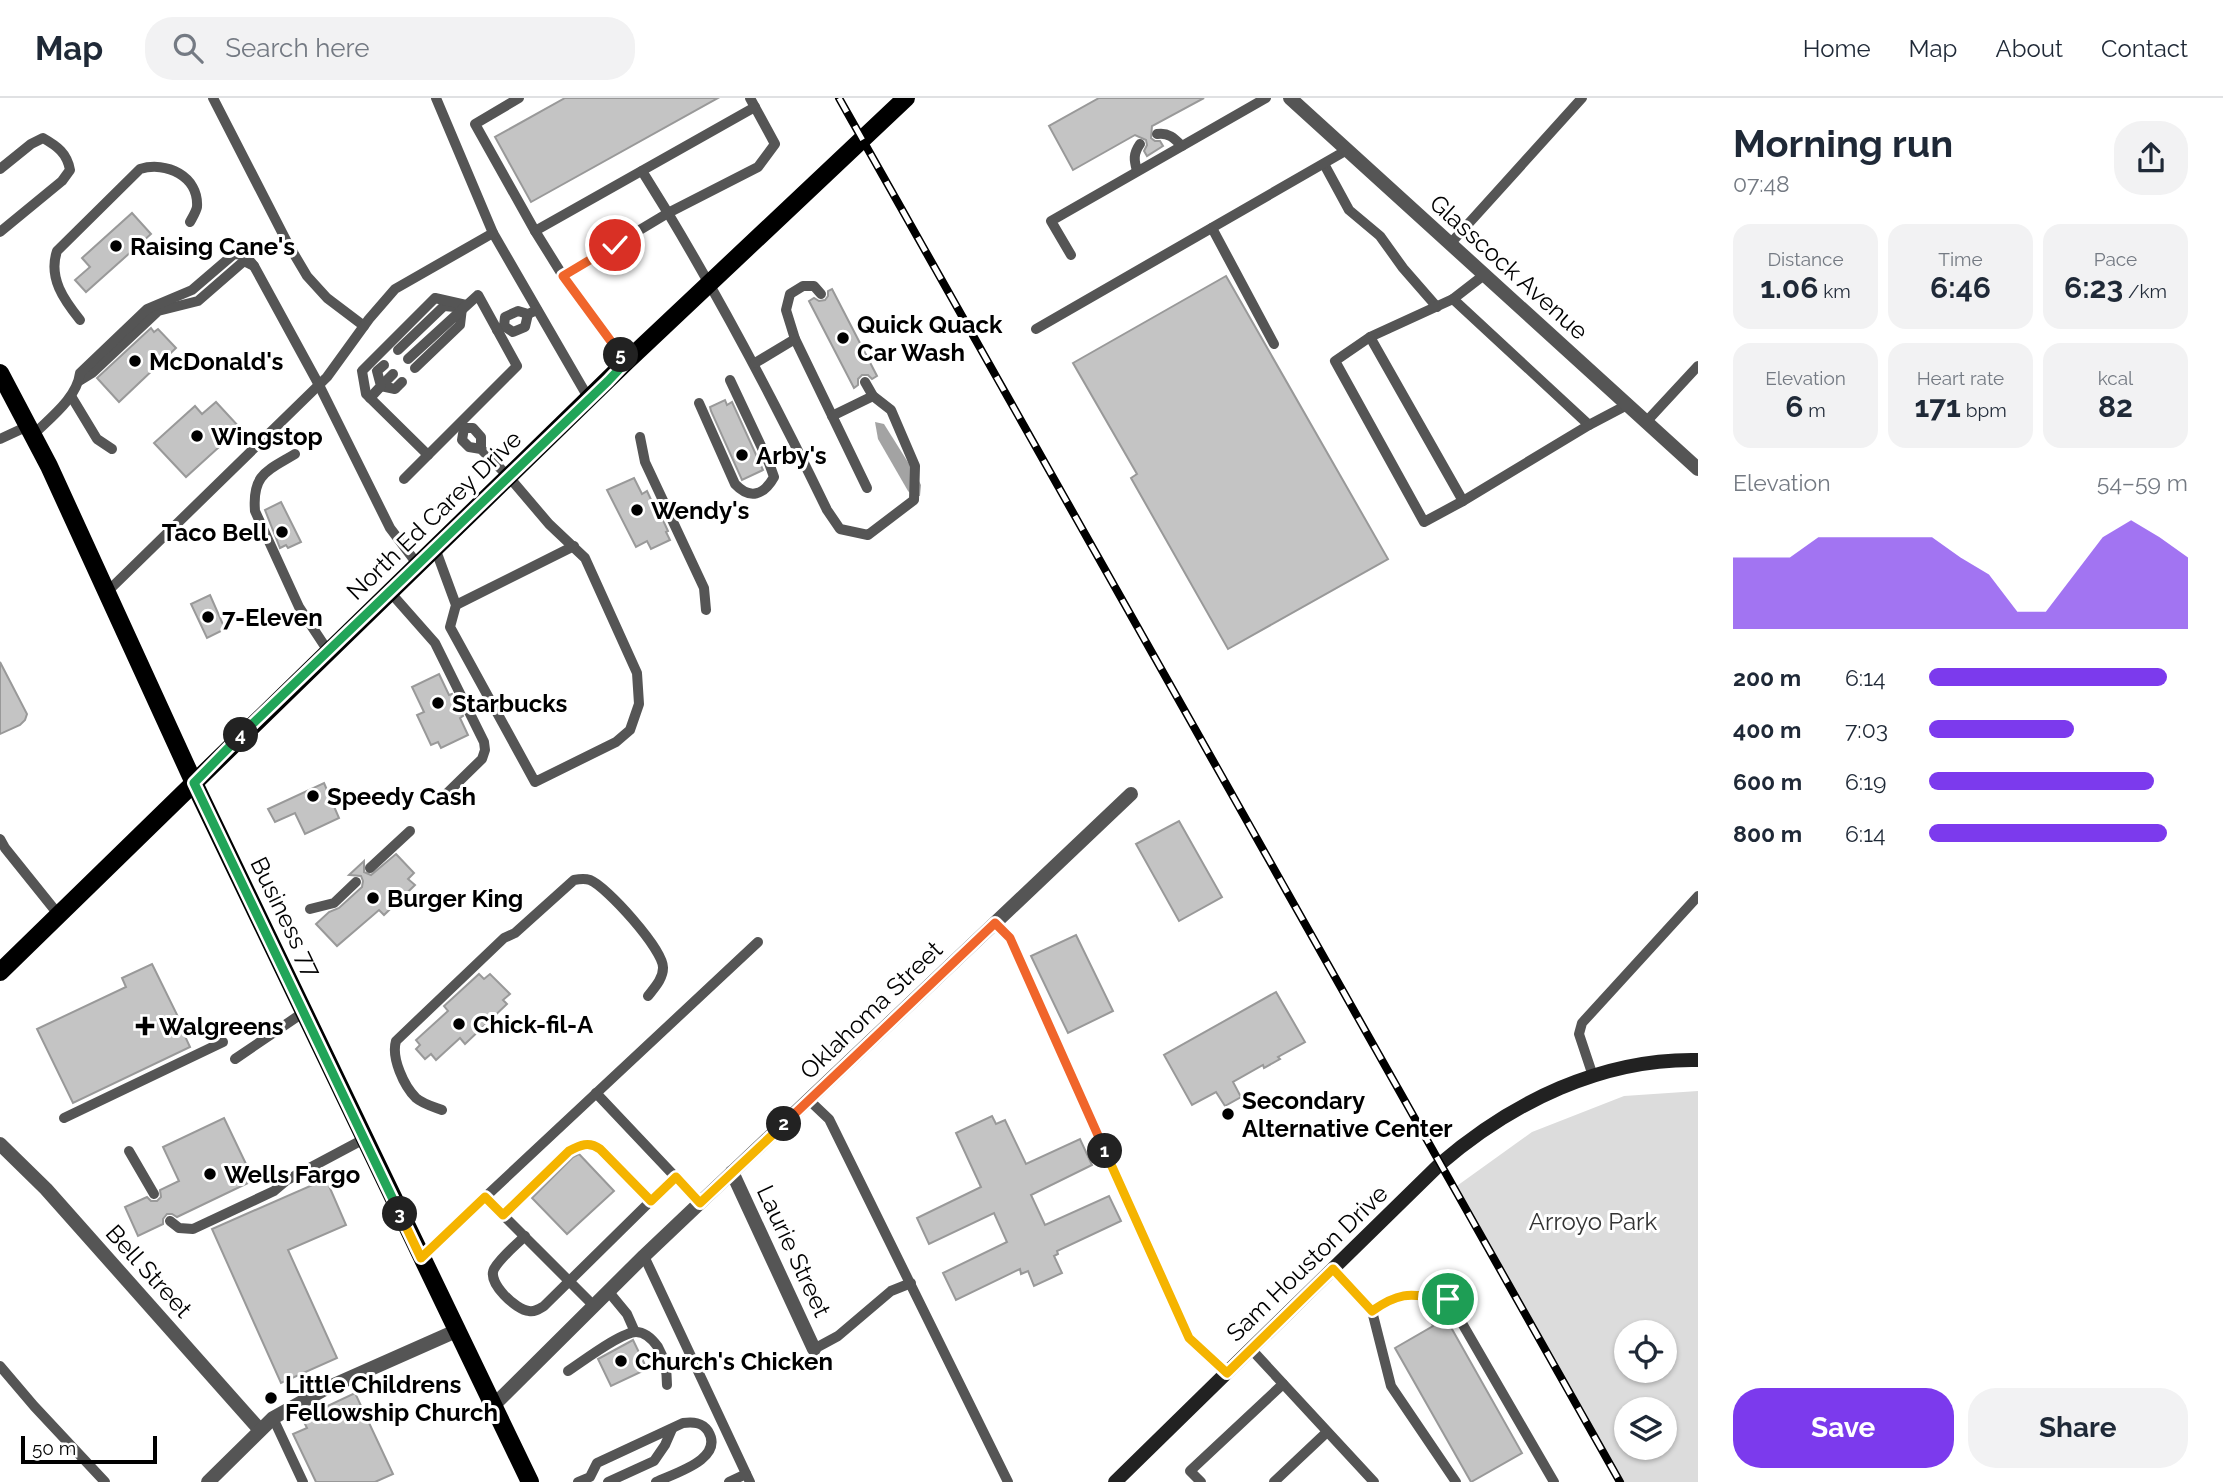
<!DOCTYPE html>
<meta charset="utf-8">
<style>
:root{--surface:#fff;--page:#f2f2f3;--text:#1f2937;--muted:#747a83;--line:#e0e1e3;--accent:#7c3aed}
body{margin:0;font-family:Raleway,sans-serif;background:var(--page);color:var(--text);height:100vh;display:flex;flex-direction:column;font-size:26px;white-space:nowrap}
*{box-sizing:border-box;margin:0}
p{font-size:23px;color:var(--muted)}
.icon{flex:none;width:38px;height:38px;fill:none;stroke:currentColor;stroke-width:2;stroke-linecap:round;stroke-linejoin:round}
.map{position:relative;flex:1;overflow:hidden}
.details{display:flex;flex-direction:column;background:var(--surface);width:525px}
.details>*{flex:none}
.buttons{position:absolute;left:1614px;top:1222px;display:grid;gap:14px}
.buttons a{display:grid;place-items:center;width:63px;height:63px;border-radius:50%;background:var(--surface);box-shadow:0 2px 5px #0004;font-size:35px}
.scale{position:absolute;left:21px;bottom:18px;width:136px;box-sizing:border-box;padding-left:7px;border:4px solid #000;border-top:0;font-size:19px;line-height:24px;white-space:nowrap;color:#000;-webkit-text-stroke:5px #fff;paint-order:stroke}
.pin{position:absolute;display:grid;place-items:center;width:60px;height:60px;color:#fff;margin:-30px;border:4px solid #fff;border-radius:50%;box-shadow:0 2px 7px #0007}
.km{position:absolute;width:35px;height:35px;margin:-18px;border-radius:50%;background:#222;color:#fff;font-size:19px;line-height:35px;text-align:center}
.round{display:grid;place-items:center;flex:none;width:74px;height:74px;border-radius:28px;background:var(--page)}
.head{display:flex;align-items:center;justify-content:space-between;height:119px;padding:0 35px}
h1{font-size:38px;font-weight:700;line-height:52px}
.stats{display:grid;grid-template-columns:repeat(3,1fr);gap:10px;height:119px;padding:7px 35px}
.stats div{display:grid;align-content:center;border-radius:18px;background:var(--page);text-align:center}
.stats b{font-size:30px;font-weight:700}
.stats small{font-size:19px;font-weight:400}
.stats p{font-size:19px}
.chart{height:196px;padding:14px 35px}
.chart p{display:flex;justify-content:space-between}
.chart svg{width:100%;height:126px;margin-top:7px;fill:var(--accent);opacity:.7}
.action{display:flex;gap:14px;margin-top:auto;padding:14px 35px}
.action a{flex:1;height:80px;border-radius:28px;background:var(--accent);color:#fff;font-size:28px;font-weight:700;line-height:80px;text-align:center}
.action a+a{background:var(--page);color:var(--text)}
ul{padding:0 35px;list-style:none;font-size:23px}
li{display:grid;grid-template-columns:112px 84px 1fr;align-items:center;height:52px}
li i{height:18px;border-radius:9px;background:var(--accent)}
header{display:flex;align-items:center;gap:42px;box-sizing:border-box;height:98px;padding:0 35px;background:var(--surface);border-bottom:2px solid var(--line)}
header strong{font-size:33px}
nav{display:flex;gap:38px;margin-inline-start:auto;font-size:24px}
.search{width:490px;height:63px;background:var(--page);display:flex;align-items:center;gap:18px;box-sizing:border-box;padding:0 24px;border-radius:28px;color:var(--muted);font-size:26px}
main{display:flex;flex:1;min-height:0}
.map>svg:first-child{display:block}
.green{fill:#dcdcdc;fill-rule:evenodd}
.water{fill:#a3a3a3}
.building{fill:#c4c4c4;stroke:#999;stroke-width:2}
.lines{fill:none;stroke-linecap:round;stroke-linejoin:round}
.lane{stroke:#555;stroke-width:10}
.street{stroke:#555;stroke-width:14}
.secondary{stroke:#222;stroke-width:14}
.primary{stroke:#000;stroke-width:18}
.rail-casing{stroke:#000;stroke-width:8}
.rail{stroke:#fff;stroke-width:5;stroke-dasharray:16;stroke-linecap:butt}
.split-1-casing{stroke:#fff;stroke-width:14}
.split-2-casing{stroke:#fff;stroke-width:14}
.split-3-casing{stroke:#fff;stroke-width:14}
.split-4-casing{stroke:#fff;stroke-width:14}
.split-5-casing{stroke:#fff;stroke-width:14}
.split-6-casing{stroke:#fff;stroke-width:14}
.split-1{stroke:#f5b400;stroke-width:9}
.split-2{stroke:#f0652b;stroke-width:9}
.split-3{stroke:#f5b400;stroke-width:9}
.split-4{stroke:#22a559;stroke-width:9}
.split-5{stroke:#22a559;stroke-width:9}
.split-6{stroke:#f0652b;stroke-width:9}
.poi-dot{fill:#000;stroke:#fff;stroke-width:2.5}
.labels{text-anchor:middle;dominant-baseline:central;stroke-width:6;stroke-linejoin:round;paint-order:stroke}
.poi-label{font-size:24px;font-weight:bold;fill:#000;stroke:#fff;text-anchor:start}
.street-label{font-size:24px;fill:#000;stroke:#fff}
.park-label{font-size:24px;fill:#333;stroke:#fff}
</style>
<header>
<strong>Map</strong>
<div class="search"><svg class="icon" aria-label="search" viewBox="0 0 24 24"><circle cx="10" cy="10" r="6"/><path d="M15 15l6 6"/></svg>Search here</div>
<nav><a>Home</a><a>Map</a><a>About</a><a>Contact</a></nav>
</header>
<main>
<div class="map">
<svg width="1698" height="1384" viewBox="0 0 1698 1384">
<rect width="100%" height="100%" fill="#fff"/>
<!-- green -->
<path class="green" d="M1698,993v391h-79l-165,-294 78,-56 92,-36zM1626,1234h38v38h-38zM1626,1311h38v38h-38z"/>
<!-- water -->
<path class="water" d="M875,324l9,2 32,51 5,10 -1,11h-7l-5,-5 -30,-52z"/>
<!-- building -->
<g class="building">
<path d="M565,0h153l-187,104 -36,-65z"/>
<path d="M1099,0h105l-52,28 -1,12 4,3h5l3,5 -16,10 -3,-5 3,-6 -1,-5 -11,-5 -62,35 -24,-44z"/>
<path d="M132,115l19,21 -65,58 -11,-12 15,-13 -8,-9z"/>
<path d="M1226,178l162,283 -160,90 -97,-171 6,-4 -64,-111z"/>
<path d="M832,191l45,87 -5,3 -4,-4h-6l-4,4v6l-4,3 -45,-87 5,-3 5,3 6,-1 3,-4v-5z"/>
<path d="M151,230l3,4 4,-3 18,19 -57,54 -22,-24z"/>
<path d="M725,302l2,5 5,-3 31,68 -21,10 -31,-69 -1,-4z"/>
<path d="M216,304l24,26 -54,49 -32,-34 41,-37 7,8z"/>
<path d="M634,380l8,16 5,-3 6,13 2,-1 13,28 -2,1 4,8 -19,9 -4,-8 -11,6 -29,-57z"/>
<path d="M281,404l20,40 -13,6 -2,-3 -6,3 -15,-38z"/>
<path d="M210,497l15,34 -18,9 -16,-34z"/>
<path d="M0,564l27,52 -2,6 -5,5 -20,9z"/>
<path d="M439,576l10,21 3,-1 11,22 -3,2 8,17 -27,13 -3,-6 -7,3 -14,-30 7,-3 -12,-25z"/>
<path d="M324,685l15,35 -34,16 -10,-21 -20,9 -7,-13z"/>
<path d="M1179,723l43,76 -43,24 -43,-77z"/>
<path d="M396,756l18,19 -6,6 7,6 -31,30 -5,-5 -42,36 -21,-22 13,-12 10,-4 23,-21 1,-6 -2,-5 -12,-1 15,-14v11l7,3z"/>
<path d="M1076,837l37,76 -45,22 -37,-77z"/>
<path d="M152,866l33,67 -2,1 7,15 -117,56 -36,-74 89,-42 -4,-9z"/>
<path d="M479,876l5,5 6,-5 20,20 -7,6 4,4 -42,40 -5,-6 -24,22 -5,-6 -6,5 -9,-10 4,-4 -4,-5 32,-29 -4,-5z"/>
<path d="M1276,894l29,50 -27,15 2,2 -16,9 -1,-3 -30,17 8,15 -16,9 -9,-14 -24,13 -28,-50z"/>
<path d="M992,1018l4,8 9,-4 21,44 54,-25 12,26 -61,30 14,30 64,-29 12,25 -64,30 1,3 -4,2 8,17 -28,13 -6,-15 -7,3 -1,-5 -64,31 -13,-27 64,-31 -13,-29 -65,31 -12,-26 64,-31 -25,-54z"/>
<path d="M224,1020l22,46 -6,2 8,17 -71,34 -5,-3h-5l-4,5v5l-25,12 -13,-29 22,-10 4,4h6l4,-4 -1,-7 19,-9 -16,-34z"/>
<path d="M579,1056l35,37 -47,43 -35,-36 41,-41z"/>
<path d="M326,1081l20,46 -58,25 49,108 -56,25 -69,-154z"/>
<path d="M1444,1217l78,138 -51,29 -76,-134 38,-22 -2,-4z"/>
<path d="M633,1242l14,29 -36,17 -13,-27z"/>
<path d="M355,1295l38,81 -18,8h-59l-23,-48 14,-6 -5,-10z"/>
</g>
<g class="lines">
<!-- lane -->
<g class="lane">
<path d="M213,0l75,146 19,32 20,22 37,28"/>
<path d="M436,0l57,135 96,166"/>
<path d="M519,0l-44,26 60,107 28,45 63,86"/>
<path d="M750,0l25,46 -17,23 -90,46c58,97 110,195 159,297l13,19 28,6 46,-35 1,-34 -24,-56 -18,-14 -8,-14"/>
<path d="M1157,36c11,-2 17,4 25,12"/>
<path d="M1324,66l25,46 31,26 23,32 34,39"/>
<path d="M0,71l31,-25 12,-6c14,8 24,15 27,32l-8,11 -62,51"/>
<path d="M1137,73c-3,-11 -4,-17 3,-27"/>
<path d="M1212,130l62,116"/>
<path d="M535,133l220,-124"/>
<path d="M1450,146l132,-146"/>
<path d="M1071,157l-20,-34 215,-123"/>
<path d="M1484,177l-31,24 136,126 38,-20"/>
<path d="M563,178l105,-63 -26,-42"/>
<path d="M821,196l-7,-8h-11l-13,8 -4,16 9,29 72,149"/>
<path d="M1453,201l-83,38 93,164"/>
<path d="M80,222c-16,-20 -32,-42 -23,-69l83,-82c26,-8 59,7 57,38 -1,5 -5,11 -7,15"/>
<path d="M504,228l9,6 12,-5 3,-13"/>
<path d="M1036,231l311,-179"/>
<path d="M497,232l7,-4 1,-9 13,-6 10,3 9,-4"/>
<path d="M1370,239l-35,24 89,161 39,-21 126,-76"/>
<path d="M398,252l46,-44 11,1"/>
<path d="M755,265l40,-24"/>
<path d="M415,270l45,-43 2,-17"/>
<path d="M79,283l13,-8 66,-62 40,-10 46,-40 10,5"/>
<path d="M381,288l14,3 7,-7"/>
<path d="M381,288l12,-12"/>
<path d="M71,298l26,43 15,10"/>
<path d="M370,300l11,-12 -4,-15 7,-6"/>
<path d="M699,305l36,81c15,16 29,11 39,-7l-5,-14 -39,-83"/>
<path d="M832,318l41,-20"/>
<path d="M1646,324l52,-56"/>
<path d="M460,326l4,4h9l8,9v12"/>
<path d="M33,337c17,-17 44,-37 47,-62l67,-64 45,-19 42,-36 11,1 9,11 65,119 71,143 28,37"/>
<path d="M640,339l5,25 59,126 2,22"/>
<path d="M0,341l28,-13"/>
<path d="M295,356c-28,17 -43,20 -40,57l44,96 29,44"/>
<path d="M428,357l-62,-61 -4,-23 73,-73 31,7"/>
<path d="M404,381l113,-113 -39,-71 -70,64"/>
<path d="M435,450l21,57 -6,22 85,155 81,-40 14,-12 9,-26 -2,-31 -52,-115 -36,-34 -40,-47 -28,-28 -12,-2 -7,-7 2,-12"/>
<path d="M107,494l220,-215 42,-58 26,-30 98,-56"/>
<path d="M390,494l45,51 49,99 1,8 -3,9 -42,41"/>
<path d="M456,507l118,-59"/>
<path d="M0,741l5,9 53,66"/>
<path d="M370,770l40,-37"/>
<path d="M310,811l24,-6 22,-21"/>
<path d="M995,825l15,15 179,400 38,35"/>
<path d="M235,961l69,-47"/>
<path d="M1593,978l-14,-42 3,-11 116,-127"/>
<path d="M596,995l104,110"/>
<path d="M809,1002l20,19 179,363"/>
<path d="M442,1012c-8,-3 -19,-6 -26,-12 -12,-12 -25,-40 -20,-57l108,-103 11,-5 59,-53c5,-1 10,-2 16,0 16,6 74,70 73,88 0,11 -9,20 -15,28"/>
<path d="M64,1020l159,-76"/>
<path d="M129,1053l25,43"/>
<path d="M485,1099l108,108"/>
<path d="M504,1117l65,-64c11,-6 20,-10 31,-2l51,52"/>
<path d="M170,1123l9,7 14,1 81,-38 13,-11 77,-41"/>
<path d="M525,1138c-10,10 -24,21 -31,33 -7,14 22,41 35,42 6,1 10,-2 15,-5l131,-129"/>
<path d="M644,1158l106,226"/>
<path d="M421,1159l337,-315"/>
<path d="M1333,1171l39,42 19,75 65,96"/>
<path d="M608,1193l19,23 8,18"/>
<path d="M1372,1213c31,-21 41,-16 76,-12l106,183"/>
<path d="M814,1251l24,-13 53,-45 20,-8"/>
<path d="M1251,1251l123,133"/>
<path d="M0,1268l34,40 71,76"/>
<path d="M568,1273c14,-9 53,-39 68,-39 9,0 17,8 22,15 7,12 9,24 9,38"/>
<path d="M273,1320l30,64"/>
<path d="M578,1384l12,-5 7,-14 86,-40c10,-1 19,-1 25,8 17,28 -33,42 -52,51"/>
<path d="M608,1384l46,-21 11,-16 7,-16"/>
<path d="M729,1384l17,-8"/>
<path d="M1201,1384l-11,-11 93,-87"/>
<path d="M1274,1384l53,-50"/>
</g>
<!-- street -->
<g class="street">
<path d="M1290,0l408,371"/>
<path d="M0,1046l46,45 214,241"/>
<path d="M732,1074l82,177"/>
<path d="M493,1308l151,-150 487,-462"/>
<path d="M208,1384l65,-64 52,-29 131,-58"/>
</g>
<!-- secondary -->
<path class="secondary" d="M1115,1384l325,-318c72,-62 162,-106 258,-104"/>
<!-- primary -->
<g class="primary">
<path d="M0,275l49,93 145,317 336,699"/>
<path d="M0,874l626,-610 280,-264"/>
</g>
<!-- rail casing -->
<g class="rail-casing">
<path id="rail" d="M839,0l781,1384"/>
</g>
<!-- rail -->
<use href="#rail" class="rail"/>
</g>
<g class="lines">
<!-- split-1 casing -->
<g class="split-1-casing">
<path id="split-1" d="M1105,1053l84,187 38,35 106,-104 39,42c31,-22 41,-16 76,-12"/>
</g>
<!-- split-2 casing -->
<g class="split-2-casing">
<path id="split-2" d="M784,1026l211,-201 15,15 95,213"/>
</g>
<!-- split-3 casing -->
<g class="split-3-casing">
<path id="split-3" d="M400,1116l21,44 64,-61 18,18 66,-64c11,-6 20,-10 31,-2l51,52 25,-24 24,26 84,-79"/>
</g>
<!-- split-4 casing -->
<g class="split-4-casing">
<path id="split-4" d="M241,637l-47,48 206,431"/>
</g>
<!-- split-5 casing -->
<g class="split-5-casing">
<path id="split-5" d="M241,637l367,-354 18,-19 -5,-7"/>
</g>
<!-- split-6 casing -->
<g class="split-6-casing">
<path id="split-6" d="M615,147l-52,31 58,79"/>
</g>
<!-- split-1 -->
<use href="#split-1" class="split-1"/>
<!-- split-2 -->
<use href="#split-2" class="split-2"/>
<!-- split-3 -->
<use href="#split-3" class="split-3"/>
<!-- split-4 -->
<use href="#split-4" class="split-4"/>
<!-- split-5 -->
<use href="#split-5" class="split-5"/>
<!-- split-6 -->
<use href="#split-6" class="split-6"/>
</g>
<!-- markers -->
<g class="poi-dot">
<circle cx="116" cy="148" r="7"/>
<circle cx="843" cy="240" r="7"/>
<circle cx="135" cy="263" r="7"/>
<circle cx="197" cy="338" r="7"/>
<circle cx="742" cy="357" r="7"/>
<circle cx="637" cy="412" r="7"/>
<circle cx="282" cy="434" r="7"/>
<circle cx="208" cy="519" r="7"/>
<circle cx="438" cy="605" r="7"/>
<circle cx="313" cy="698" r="7"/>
<circle cx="373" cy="800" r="7"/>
<circle cx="459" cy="926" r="7"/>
<path d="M141.5 917.5h7v7h7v7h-7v7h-7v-7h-7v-7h7z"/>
<circle cx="1228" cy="1016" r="7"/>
<circle cx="210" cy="1076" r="7"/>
<circle cx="621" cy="1263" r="7"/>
<circle cx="271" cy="1300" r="7"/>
</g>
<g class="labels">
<!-- poi labels -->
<g class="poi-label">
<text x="130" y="148">Raising Cane's</text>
<text x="857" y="226">Quick Quack<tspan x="857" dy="28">Car Wash</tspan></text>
<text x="149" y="263">McDonald's</text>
<text x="211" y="338">Wingstop</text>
<text x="756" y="357">Arby's</text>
<text x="651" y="412">Wendy's</text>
<text x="268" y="434" text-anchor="end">Taco Bell</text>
<text x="222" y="519">7-Eleven</text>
<text x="452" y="605">Starbucks</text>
<text x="327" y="698">Speedy Cash</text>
<text x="387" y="800">Burger King</text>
<text x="473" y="926">Chick-fil-A</text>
<text x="159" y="928">Walgreens</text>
<text x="1242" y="1002">Secondary<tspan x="1242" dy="28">Alternative Center</tspan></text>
<text x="224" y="1076">Wells Fargo</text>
<text x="635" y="1263">Church's Chicken</text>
<text x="285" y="1286">Little Childrens<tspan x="285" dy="28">Fellowship Church</tspan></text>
</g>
<!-- street labels -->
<g class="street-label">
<text transform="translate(1509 169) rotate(42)">Glasscock Avenue</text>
<text transform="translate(434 417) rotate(-44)">North Ed Carey Drive</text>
<text transform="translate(286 819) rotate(64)">Business 77</text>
<text transform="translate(871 912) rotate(-44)">Oklahoma Street</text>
<text transform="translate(794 1153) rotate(65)">Laurie Street</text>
<text transform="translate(1307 1165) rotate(-44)">Sam Houston Drive</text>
<text transform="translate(149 1173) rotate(48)">Bell Street</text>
</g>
<!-- park labels -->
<g class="park-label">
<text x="1593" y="1123">Arroyo Park</text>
</g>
</g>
</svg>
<div class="buttons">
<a><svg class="icon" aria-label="locate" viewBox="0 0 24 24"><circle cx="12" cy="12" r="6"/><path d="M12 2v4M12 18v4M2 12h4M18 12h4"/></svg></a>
<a><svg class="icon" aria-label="layers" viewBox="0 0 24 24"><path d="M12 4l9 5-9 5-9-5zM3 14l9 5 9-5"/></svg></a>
</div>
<div class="scale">50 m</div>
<div class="pin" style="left:1448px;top:1201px;background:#1e9e55"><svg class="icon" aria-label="arrive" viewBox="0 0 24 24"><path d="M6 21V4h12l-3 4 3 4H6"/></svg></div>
<div class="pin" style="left:615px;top:147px;background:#d93025"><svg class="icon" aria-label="check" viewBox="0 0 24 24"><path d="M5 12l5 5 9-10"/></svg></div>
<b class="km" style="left:1105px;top:1053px">1</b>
<b class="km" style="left:784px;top:1026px">2</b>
<b class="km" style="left:400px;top:1116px">3</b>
<b class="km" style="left:241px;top:637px">4</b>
<b class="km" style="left:621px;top:257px">5</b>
</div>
<section class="details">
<div class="head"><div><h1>Morning run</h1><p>07:48</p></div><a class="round"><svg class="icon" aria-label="share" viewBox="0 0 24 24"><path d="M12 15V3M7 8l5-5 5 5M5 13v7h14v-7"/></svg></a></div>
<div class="stats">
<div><p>Distance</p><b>1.06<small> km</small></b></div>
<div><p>Time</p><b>6:46</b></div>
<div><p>Pace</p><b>6:23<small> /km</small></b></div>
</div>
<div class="stats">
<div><p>Elevation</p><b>6<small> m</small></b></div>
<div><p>Heart rate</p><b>171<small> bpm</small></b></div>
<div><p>kcal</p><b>82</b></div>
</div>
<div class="chart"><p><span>Elevation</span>54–59 m</p>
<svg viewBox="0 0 160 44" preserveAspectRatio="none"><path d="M0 44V19L10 19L20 19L30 12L40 12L50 12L60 12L70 12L80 19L90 25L100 38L110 38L120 25L130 12L140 6L150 12L160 19V44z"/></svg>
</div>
<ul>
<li><b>200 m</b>6:14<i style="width:92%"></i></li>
<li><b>400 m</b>7:03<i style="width:56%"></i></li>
<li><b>600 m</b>6:19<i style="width:87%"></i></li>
<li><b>800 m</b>6:14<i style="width:92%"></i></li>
</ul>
<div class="action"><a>Save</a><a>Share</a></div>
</section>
</main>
